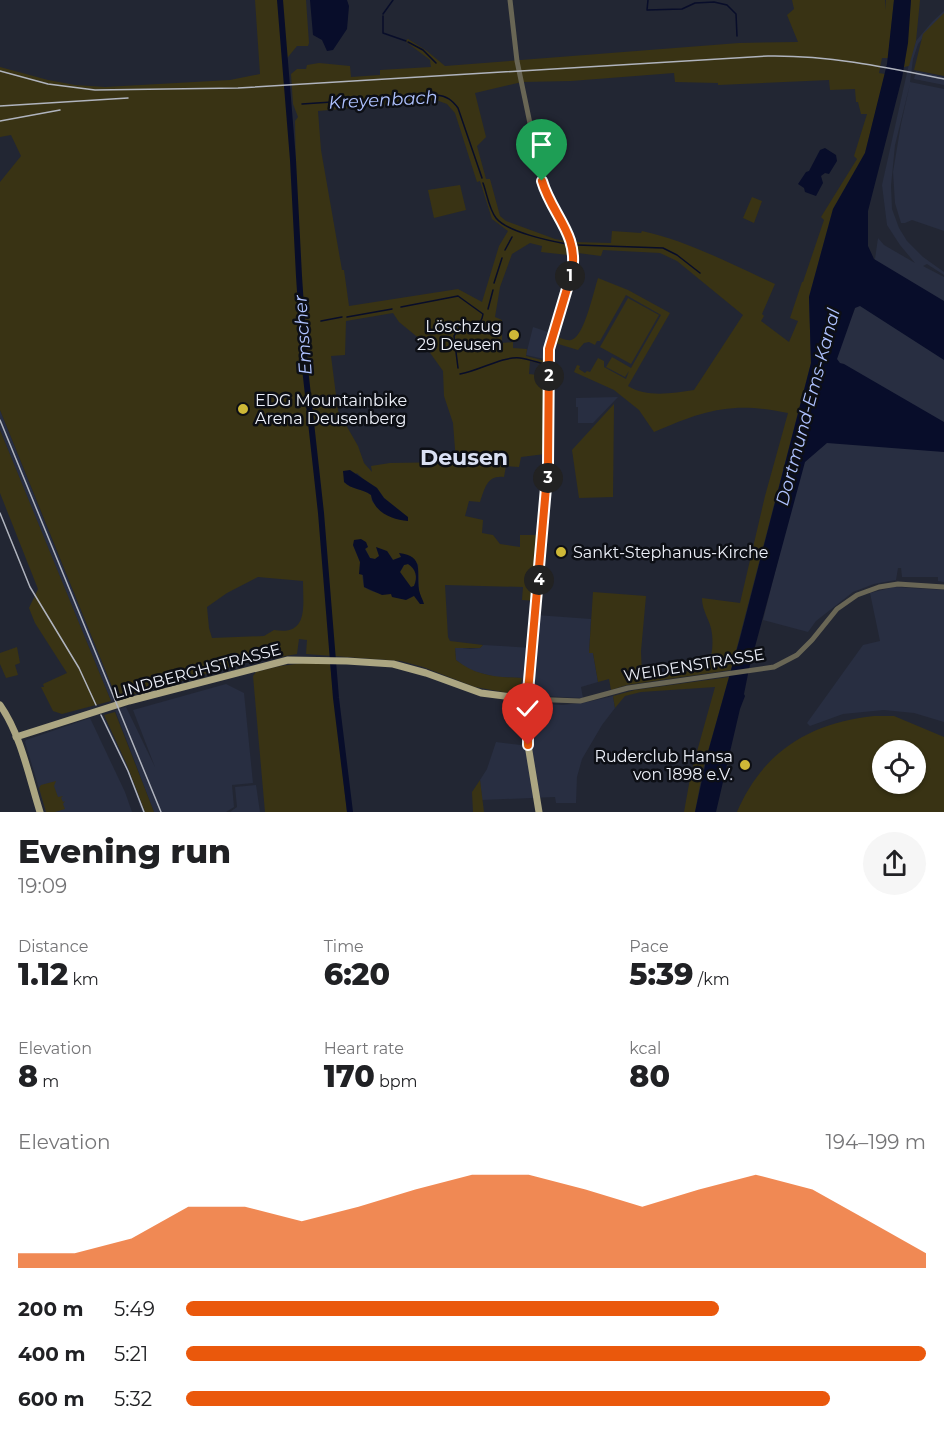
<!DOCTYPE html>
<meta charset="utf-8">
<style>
:root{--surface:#fff;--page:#f6f6f6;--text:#202124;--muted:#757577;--accent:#ea580c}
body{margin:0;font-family:Montserrat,sans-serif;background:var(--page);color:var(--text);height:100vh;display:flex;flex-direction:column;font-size:22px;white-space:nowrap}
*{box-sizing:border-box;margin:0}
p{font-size:20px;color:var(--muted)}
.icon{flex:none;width:33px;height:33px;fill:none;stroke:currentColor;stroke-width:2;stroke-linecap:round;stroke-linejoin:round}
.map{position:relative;height:812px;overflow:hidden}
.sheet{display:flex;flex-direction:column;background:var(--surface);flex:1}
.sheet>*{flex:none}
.fabs{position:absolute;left:872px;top:740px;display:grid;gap:12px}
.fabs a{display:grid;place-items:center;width:54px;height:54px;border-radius:50%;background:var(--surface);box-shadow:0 2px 4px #0004;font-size:30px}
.pin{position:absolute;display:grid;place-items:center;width:51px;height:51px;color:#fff;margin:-62px -26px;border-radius:50% 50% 50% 0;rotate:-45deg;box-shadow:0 0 6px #0007}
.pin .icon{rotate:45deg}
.km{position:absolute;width:30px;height:30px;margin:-15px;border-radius:50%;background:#222;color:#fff;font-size:16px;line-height:30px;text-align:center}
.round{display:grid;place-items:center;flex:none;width:63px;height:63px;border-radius:32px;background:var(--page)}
.head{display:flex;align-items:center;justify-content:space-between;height:102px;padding:0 18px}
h1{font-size:33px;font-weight:800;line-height:45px}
.figures{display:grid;grid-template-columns:repeat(3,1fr);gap:9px;height:102px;padding:6px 18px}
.figures div{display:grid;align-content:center}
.figures b{font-size:30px;font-weight:800}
.figures small{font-size:16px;font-weight:400}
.figures p{font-size:16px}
.chart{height:168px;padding:12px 18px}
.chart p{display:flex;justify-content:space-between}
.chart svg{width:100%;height:108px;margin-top:6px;fill:var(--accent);opacity:.7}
ul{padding:0 18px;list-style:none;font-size:20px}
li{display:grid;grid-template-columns:96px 72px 1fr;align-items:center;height:45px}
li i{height:15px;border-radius:8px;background:var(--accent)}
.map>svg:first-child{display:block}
.built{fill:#282e41}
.green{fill:#393314;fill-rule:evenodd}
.water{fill:#080d2a;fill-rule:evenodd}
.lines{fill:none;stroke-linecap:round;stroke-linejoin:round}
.stream{stroke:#080d2a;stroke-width:1.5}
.river{stroke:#080d2a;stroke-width:6}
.minor{stroke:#696655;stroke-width:5}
.major{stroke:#aca682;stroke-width:7}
.rail{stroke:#b0b4be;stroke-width:1.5}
.route-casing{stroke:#fff;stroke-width:12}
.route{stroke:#ea580c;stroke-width:8}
.poi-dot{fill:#ceb837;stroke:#0d0f15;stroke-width:2}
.labels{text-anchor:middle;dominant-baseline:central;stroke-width:5;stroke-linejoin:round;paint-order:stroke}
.poi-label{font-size:16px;fill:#eceff8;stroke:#0d0f15;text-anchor:end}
.street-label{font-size:16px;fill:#eceff8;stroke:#0d0f15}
.water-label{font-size:18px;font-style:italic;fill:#afc2ff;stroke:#0d0f15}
.district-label{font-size:22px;font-weight:bold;fill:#dae0f3;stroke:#0d0f15}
</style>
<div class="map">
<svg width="944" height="812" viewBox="0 0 944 812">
<rect width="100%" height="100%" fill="#222633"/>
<!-- built -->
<g class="built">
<path d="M944,11v4l-15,15 -11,14 -5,15 -3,23 34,7v142l-32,-11 -7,3h-4l-6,-20 -2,-31 8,-48 9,-40 -15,61 -4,41 1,23 7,19 8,13 16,16 21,15v3l-17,-11 -4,2 21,11v305l-6,-1v-4h-36l-1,-9h-3l-2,12 -22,4 -21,8 -37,29 -8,11 -45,-12 55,-220 57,-141 3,-21 6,7 31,18 -15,-18 -13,-20 -5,-40 28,-126 6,-18 16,-19z"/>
<path d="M916,71l28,6v8l-30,-6z"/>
<path d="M533,327l15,5 -4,27 -18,-4z"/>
<path d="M618,397l-25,26h-15v-16h-2v-9z"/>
<path d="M0,410l52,130 65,159 -6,2 -76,-184 -35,-87z"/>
<path d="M894,587l50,3v132l-30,-9 -30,-3 -41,4 -33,12 -3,-3 56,-78 17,-4 -10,-48z"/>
<path d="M536,615l55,4 -2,34h4l5,29 -17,5 2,11 -64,-3 2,-17 -25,-1 -28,-7 -12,-10 -1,-13 15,2 10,-1 3,-3 50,3z"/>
<path d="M226,684l18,9 9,90 -21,2 2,22 -8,5h-72l-39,-102 11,-3 29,60 -22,-57z"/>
<path d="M613,696l2,12 -13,17 -20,34 -5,18 -1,26h-20l-1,-6 -73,3 -2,-20 7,-11 9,-27 33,4 -1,-43 35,2 24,-3z"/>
<path d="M103,715l24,50 18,47h-3l-14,-39 -28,-57z"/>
<path d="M90,718l35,74 7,20h-86l-21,-70 1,-2z"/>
<path d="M256,785l4,27h-30l7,-5 -2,-20z"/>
</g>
<!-- green -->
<g class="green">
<path d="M255,0h51l3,43 -1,3h-11l-13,16 13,168 -2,-109 3,-4 -5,-13 -2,-30 6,-5h9l1,-4 12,-2 31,3 1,11 29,-2v-5l51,-3 -1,-7 -25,-19 3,-2 19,12 18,15 294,-23 59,-1 -11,-27 7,-6 -2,-9h93l1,10v-10h8l-6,58h-6l-3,15 6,1 -20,79 -32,56 -24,88 2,66 -80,307 -104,15 -16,5 -2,-11 -11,3 -5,-29h-4l4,-61 53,4 -5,55 1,26c12,-1 57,-5 64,-12 7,-6 7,-23 6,-31 -1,-13 -10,-22 -10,-36l38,5 25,-107 23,-83c-55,-12 -84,-3 -134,19l-15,-22 -25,-20 -40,-18 3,-7 3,1 -1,3 6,4 2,-2 3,1 8,-14 6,3v6l22,12 3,-8 -4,6 -19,-10 6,-10 19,11 30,-53 -35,-20 -26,46h-3l-2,4 -6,-3 -5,1 -6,7 -23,-7 1,-7c4,2 11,5 15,4 13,-2 23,-50 27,-62l30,12 42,23 -42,73c19,12 45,7 66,4l49,-75 -66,-54 -17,-8 -57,-3 -2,6 -23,-3 -10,2 -27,-3 1,-6 -12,-3 -18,11 -12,33 -5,30 7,3v23l11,-1v6l14,1 -1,7 19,5 -1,4 -14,-4 -1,13 16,2v78l-24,3 -2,10 -13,-1 -2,11c-17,-2 -19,11 -24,25l-11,-1 -4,15 18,4 -1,13 11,2 7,9 20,3v-12h23l-6,66 -15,-1 1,-13 -78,-2 3,52 2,4 33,4 -3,3h-25l1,12c20,16 40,17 66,18l-3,17 -44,-8 -52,-20 -22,-6 -95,-7 1,-14 -8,-1 -2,15 -51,9 -129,36 -117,-289v-228l21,-26 -10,-21 -11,2v-70l48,13 27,5 30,2 125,-7 30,-6zM674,73l1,9 43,1v2l111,-5 1,10 25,-1 1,13h2l3,12h6l-13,42 3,3 -36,58 3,3c-7,21 -14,41 -21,62h-1l-12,36 8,3 -9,21 -28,-21 3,-5 -2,-2 13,-30c-44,-20 -87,-43 -133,-53l-1,2 -29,-2 -1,12 -40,-1 -16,-3 -49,-18 -6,-5 -10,-37h-4l-9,-33 9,-9 -11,-44 47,-11 49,-1zM436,100l11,4 8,9 22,69 3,-1 12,38 16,12 -9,15 -17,56 -24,-13 -109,17 -5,-36h-2l-21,-120 -3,-39zM393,313l6,9 22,18 22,31 1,25 9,27 3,39 -66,1 -19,3 1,6 -8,-9 -6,-17 -20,-35 -7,-55 14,-1 1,-34zM357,473l6,6 14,9 7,10 12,10 -19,-1 -5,-6 -1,-6c-9,-7 -19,-5 -27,-13zM353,545l12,3 5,10 5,1 12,-8 6,9 8,-3 17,7 1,27c-19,2 -39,7 -55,-4l-4,-25zM258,577l45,4c0,25 6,55 -29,49l-10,6 -52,2 -3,-10 -2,-21 20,-14z"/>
<path d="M911,0h9l-4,41 -7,25 -5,1z"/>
<path d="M944,13v63l-30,-6 9,-36z"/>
<path d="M460,185l6,25 -32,8 -6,-28z"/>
<path d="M752,197l10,4 -8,22 -11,-5z"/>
<path d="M628,298l31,17 -28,49 -31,-17z"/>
<path d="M614,404l-1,93 -34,1 -7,-48z"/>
<path d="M0,430l111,271 -49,13 -9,-3 -12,-24h3l-1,-3 24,-11 -32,-50 -6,-15 9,-19 -38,-96z"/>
<path d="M408,564c8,5 10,13 6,22l-3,2 -11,-16 4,-7z"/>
<path d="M17,647l3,16 -5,2 3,10 -12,3 -6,-14v-11z"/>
<path d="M304,663h26l17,149h-82l-12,-136 3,-4 24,-6z"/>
<path d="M729,677l-26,92 -8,43h-11l7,-39 24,-86 -74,5 -16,4 -10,12 -2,-12 22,-6z"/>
<path d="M115,712l39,100h-9l-18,-47 -23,-50z"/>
<path d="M874,716h20l50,21v75h-207c26,-61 73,-89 137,-96zM882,750h33v33h-33z"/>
<path d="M480,780l4,32h-11l-1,-20z"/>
<path d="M56,781l-2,5 4,11 5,-1 -2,2 2,4 2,-1 -2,3 2,5 -10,3h-9l-7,-24 2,-3z"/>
</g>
<!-- water -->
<g class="water">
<path d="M347,0l2,6 -2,23 -14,21 -6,1 -5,-11 -9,-5 -3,-35z"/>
<path d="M894,0h17l-3,43 -6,35 -34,133v35l6,13 70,42v59l-84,-54 -5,2 -18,51 3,4 4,1 100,58v30l-117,-9 -22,19 -56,207 -5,25 1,2 -5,13 -24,103h-21l13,-60 32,-114 71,-275 -2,-66 24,-88 32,-56 22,-89z"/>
<path d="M825,148l11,7 1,6 -8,13 -4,-1 -4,3 2,7 -7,13 -11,-4 -1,-4 -6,-4 8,-12 3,-1 11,-21z"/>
<path d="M350,470l27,18 7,10 24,19v4c-16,-1 -34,-9 -37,-26 -9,-7 -19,-5 -27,-13l-1,-11z"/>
<path d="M361,539l5,3 2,5 -3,2 5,9 5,1 4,-3 -3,-9 11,4 6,9 8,-3 -2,-4c26,3 17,19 20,37 1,5 4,10 5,14h-4l-6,-8 -8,4 -14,-3 -1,-3 -9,1 -18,-8 -1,-12 -4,-1 1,-12 -7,-17 1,-5zM408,564c8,5 10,13 6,22l-3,1 -11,-15 4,-7z"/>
</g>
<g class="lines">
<!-- stream -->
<g class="stream">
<path d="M648,0l-1,10 35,-1 13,-6 19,-1 13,3 9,9 1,22"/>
<path d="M383,14l10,-14"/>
<path d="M383,16v17l23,8"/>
<path d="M408,42l15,8 13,13"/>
<path d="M302,104l134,-9c11,1 16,5 22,13l24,70"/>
<path d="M483,183c4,11 6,26 13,35 11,14 54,23 71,26"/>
<path d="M577,245l86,3 14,7 23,18"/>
<path d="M505,250l7,-13"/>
<path d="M494,283l8,-25"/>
<path d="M401,307l57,-11 25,18c-2,15 -14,16 -27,19l-2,3 4,32"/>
<path d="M488,309l5,-19"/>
<path d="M347,317l45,-8"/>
<path d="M321,321l21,-4"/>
<path d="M460,374c19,-3 42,-18 60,-16 8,1 16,4 24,6"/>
</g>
<!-- river -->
<path class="river" d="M280,0l13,160 6,116 6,92 16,145 15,185 14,114"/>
<!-- minor -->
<path class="minor" d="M510,0l7,61 25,120 27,54 4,21 -1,16 -22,77 -2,129 -20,221 52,2 48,-13 146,-21 23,-12 15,-15 25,-31 20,-14 22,-8 19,-3 46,3"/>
<!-- major -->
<g class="major">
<path d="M0,705c21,30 29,72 40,107"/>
<path d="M16,737l113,-36 159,-41 59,1 46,3 33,9 55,20 47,6v46l11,67"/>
</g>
<!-- rail -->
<g class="rail">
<path d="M0,71l48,13 47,6 143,-2 530,-32c60,-1 117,11 176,23"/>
<path d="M0,106l128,-8"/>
<path d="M0,121l60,-11"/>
<path d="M0,420l161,392"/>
<path d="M0,513l30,74 49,81 17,37"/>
<path d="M101,715l27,56 16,41"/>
</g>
</g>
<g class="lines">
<!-- route casing -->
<g class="route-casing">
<path id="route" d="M528,745v-53l20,-227 1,-116 23,-77c7,-38 -20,-57 -30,-91"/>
</g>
<!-- route -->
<use href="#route" class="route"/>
</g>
<!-- markers -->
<g class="poi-dot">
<circle cx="514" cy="335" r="6"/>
<circle cx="243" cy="409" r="6"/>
<circle cx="561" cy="552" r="6"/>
<circle cx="745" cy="765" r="6"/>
</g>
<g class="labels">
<!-- poi labels -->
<g class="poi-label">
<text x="502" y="326">Löschzug<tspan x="502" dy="18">29 Deusen</tspan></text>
<text x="255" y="400" text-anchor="start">EDG Mountainbike<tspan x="255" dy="18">Arena Deusenberg</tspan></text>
<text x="573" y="552" text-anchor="start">Sankt-Stephanus-Kirche</text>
<text x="733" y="756">Ruderclub Hansa<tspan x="733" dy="18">von 1898 e.V.</tspan></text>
</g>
<!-- street labels -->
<g class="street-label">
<text transform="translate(694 665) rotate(-9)">WEIDENSTRASSE</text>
<text transform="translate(197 671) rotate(-15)">LINDBERGHSTRASSE</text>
</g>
<!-- water labels -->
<g class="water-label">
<text transform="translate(383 100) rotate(-3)">Kreyenbach</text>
<text transform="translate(303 335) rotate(-94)">Emscher</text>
<text transform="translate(808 407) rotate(-75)">Dortmund-Ems-Kanal</text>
</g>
<!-- district labels -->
<g class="district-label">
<text x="464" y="457">Deusen</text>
</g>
</g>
</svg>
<div class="fabs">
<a><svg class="icon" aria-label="locate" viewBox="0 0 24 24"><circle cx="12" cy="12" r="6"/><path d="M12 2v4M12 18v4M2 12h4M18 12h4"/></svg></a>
</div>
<div class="pin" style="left:542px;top:181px;background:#1e9e55"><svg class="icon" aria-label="arrive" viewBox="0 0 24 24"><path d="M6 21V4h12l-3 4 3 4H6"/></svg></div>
<div class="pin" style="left:528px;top:745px;background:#d93025"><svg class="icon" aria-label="check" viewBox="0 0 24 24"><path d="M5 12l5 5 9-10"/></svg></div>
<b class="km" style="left:570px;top:276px">1</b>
<b class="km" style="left:549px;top:376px">2</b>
<b class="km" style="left:548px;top:478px">3</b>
<b class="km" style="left:539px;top:580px">4</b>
</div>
<section class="sheet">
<div class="head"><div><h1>Evening run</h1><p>19:09</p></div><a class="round"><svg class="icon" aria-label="share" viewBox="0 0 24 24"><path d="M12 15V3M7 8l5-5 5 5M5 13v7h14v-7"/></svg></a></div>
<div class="figures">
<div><p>Distance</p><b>1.12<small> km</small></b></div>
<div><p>Time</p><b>6:20</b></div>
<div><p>Pace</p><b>5:39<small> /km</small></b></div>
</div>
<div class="figures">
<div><p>Elevation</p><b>8<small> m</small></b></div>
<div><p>Heart rate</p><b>170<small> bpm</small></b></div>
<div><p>kcal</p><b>80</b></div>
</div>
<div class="chart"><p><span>Elevation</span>194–199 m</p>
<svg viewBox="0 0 160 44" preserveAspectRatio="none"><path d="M0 44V38L10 38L20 32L30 19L40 19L50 25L60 19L70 12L80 6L90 6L100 12L110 19L120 12L130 6L140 12L150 25L160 38V44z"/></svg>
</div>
<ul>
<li><b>200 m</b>5:49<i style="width:72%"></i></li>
<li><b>400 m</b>5:21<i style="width:100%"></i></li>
<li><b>600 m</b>5:32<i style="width:87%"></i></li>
</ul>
</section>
